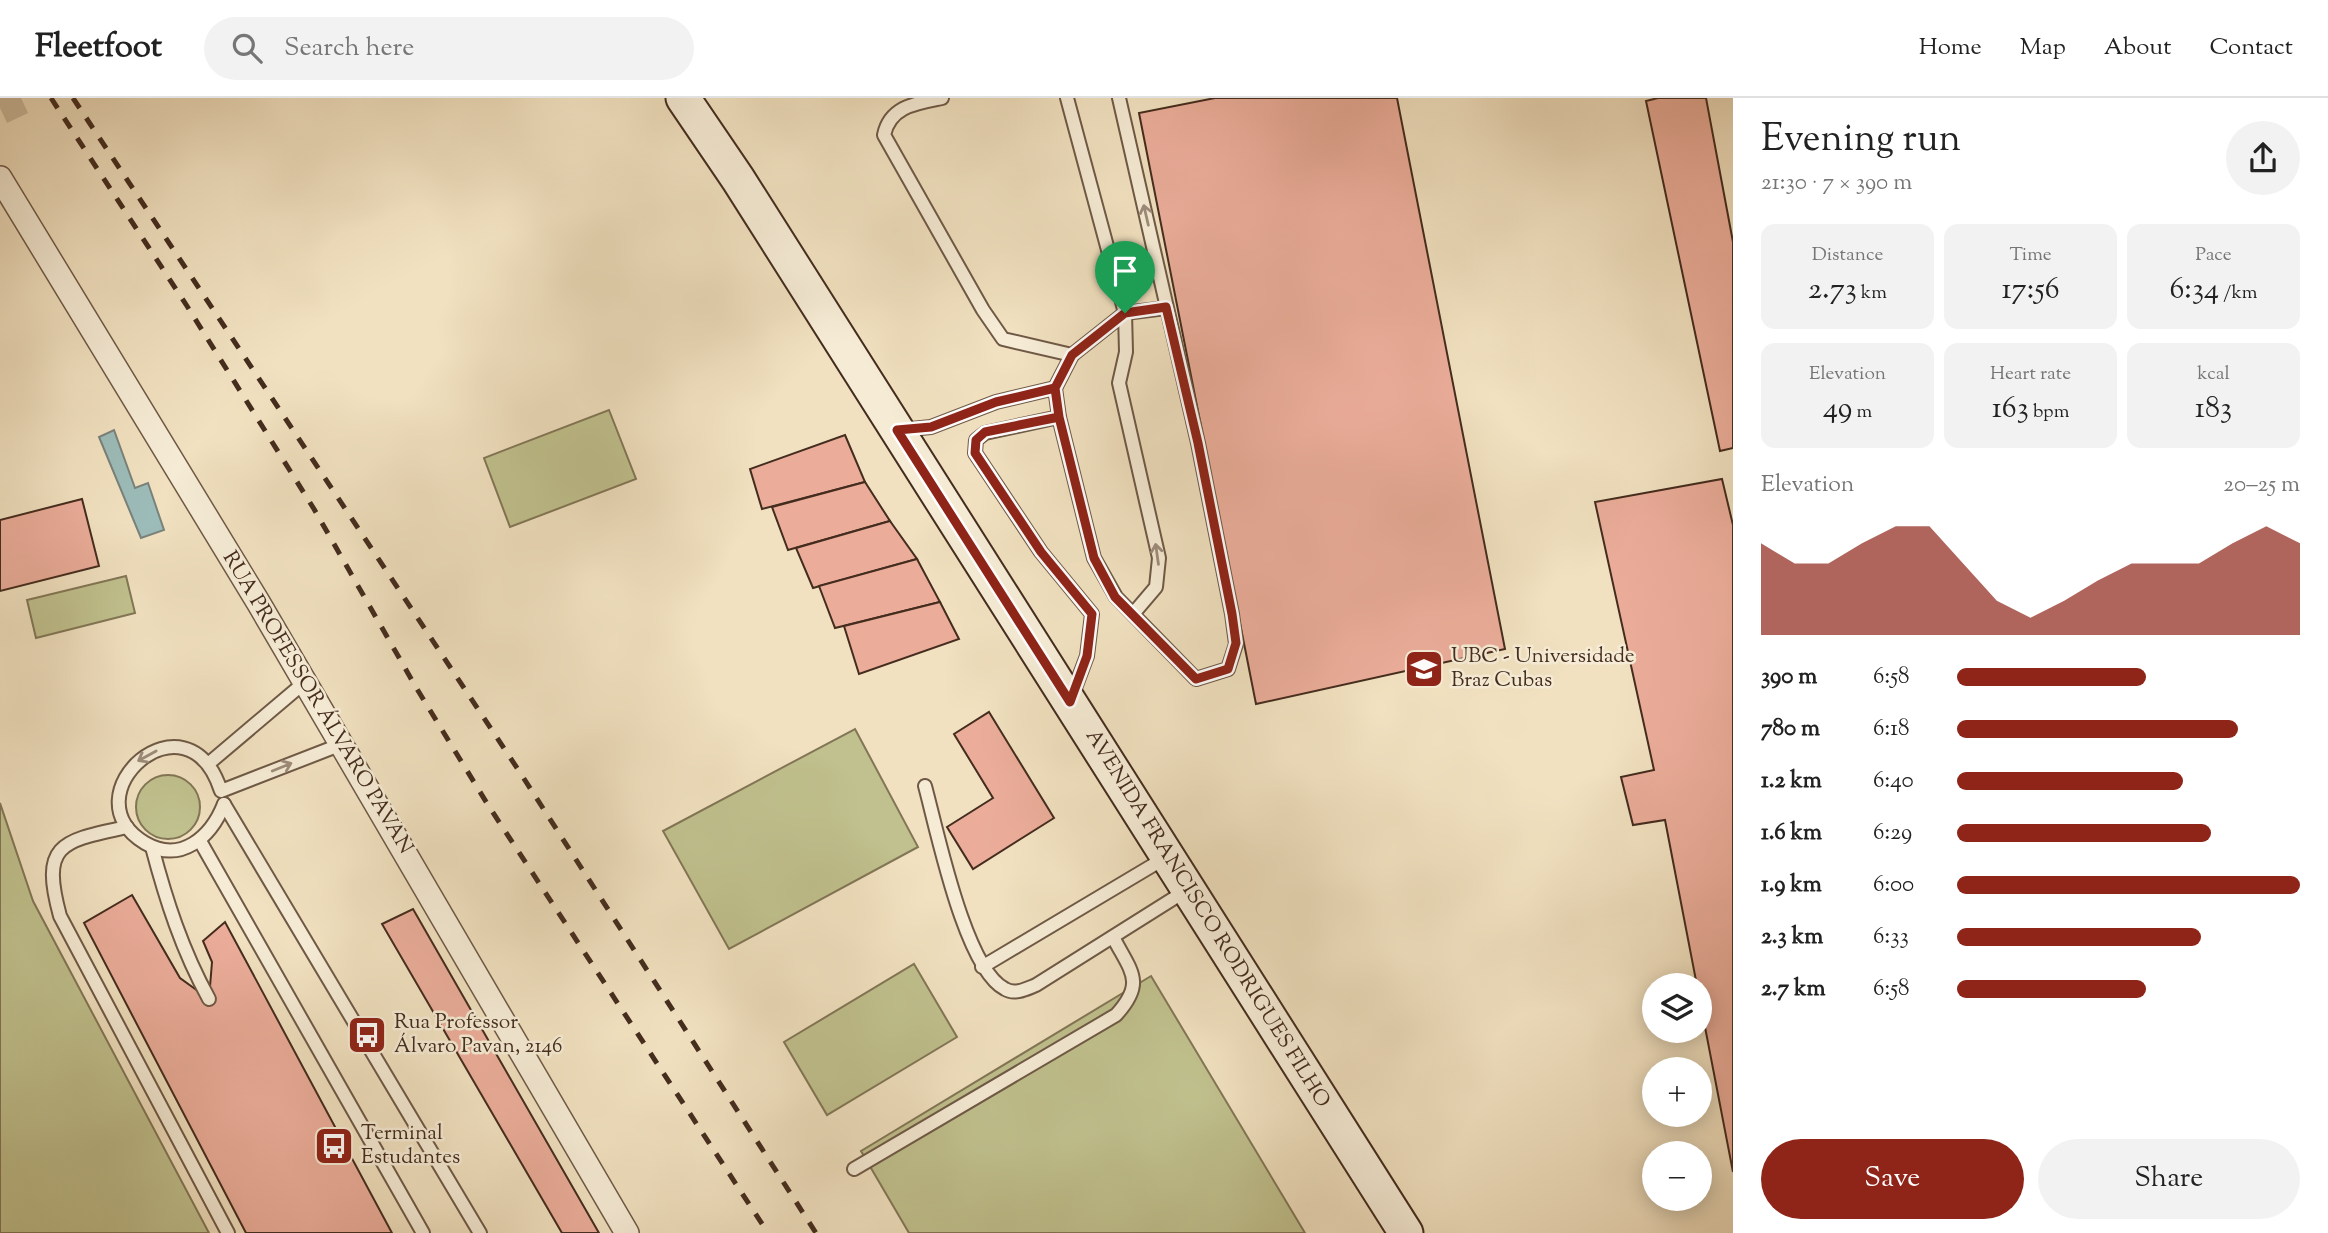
<!DOCTYPE html>
<meta charset="utf-8">
<style>
:root{--surface:#fff;--page:#f2f2f2;--text:#222;--muted:#767676;--line:#e0e0e0;--accent:#8f2418}
body{margin:0;font-family:"Sorts Mill Goudy",serif;background:var(--page);color:var(--text);height:100vh;display:flex;flex-direction:column;font-size:26px;white-space:nowrap}
*{box-sizing:border-box;margin:0}
p{font-size:23px;color:var(--muted)}
.icon{flex:none;width:38px;height:38px;fill:none;stroke:currentColor;stroke-width:2;stroke-linecap:round;stroke-linejoin:round}
.map{position:relative;flex:1;overflow:hidden}
.sheet{display:flex;flex-direction:column;background:var(--surface);width:595px}
.sheet>*{flex:none}
.tools{position:absolute;left:1642px;top:875px;display:grid;gap:14px}
.tools a{display:grid;place-items:center;width:70px;height:70px;border-radius:50%;background:var(--surface);box-shadow:0 4px 18px #0003;font-size:35px}
.pin{position:absolute;display:grid;place-items:center;width:60px;height:60px;color:#fff;margin:-72px -30px;border-radius:50% 50% 50% 0;rotate:-45deg;box-shadow:0 0 7px #0007}
.pin .icon{rotate:45deg}
.round{display:grid;place-items:center;flex:none;width:74px;height:74px;border-radius:37px;background:var(--page)}
.overview{display:flex;align-items:center;justify-content:space-between;height:119px;padding:0 28px}
h1{font-size:38px;font-weight:600;line-height:52px}
.stats{display:grid;grid-template-columns:repeat(3,1fr);gap:10px;height:119px;padding:7px 28px}
.stats div{display:grid;align-content:center;border-radius:14px;background:var(--page);text-align:center}
.stats b{font-size:30px;font-weight:600}
.stats small{font-size:19px;font-weight:400}
.stats p{font-size:19px}
.chart{height:196px;padding:14px 28px}
.chart p{display:flex;justify-content:space-between}
.chart svg{width:100%;height:126px;margin-top:7px;fill:var(--accent);opacity:.7}
.button{display:flex;gap:14px;margin-top:auto;padding:14px 28px}
.button a{flex:1;height:80px;border-radius:42px;background:var(--accent);color:#fff;font-size:28px;font-weight:600;line-height:80px;text-align:center}
.button a+a{background:var(--page);color:var(--text)}
ul{padding:0 28px;list-style:none;font-size:23px}
li{display:grid;grid-template-columns:112px 84px 1fr;align-items:center;height:52px}
li i{height:18px;border-radius:9px;background:var(--accent)}
header{display:flex;align-items:center;gap:42px;box-sizing:border-box;height:98px;padding:0 35px;background:var(--surface);border-bottom:2px solid var(--line)}
header strong{font-size:33px}
nav{display:flex;gap:38px;margin-inline-start:auto;font-size:24px}
.search{width:490px;height:63px;background:var(--page);display:flex;align-items:center;gap:18px;box-sizing:border-box;padding:0 24px;border-radius:38px;color:var(--muted);font-size:26px}
main{display:flex;flex:1;min-height:0}
.map>svg:first-child{display:block}
.green{fill:#c0c18e;stroke:#827656;stroke-width:2}
.water{fill:#9cbcb9;stroke:#79827b;stroke-width:2}
.building{fill:#ebad9a;stroke:#442c1e;stroke-width:2}
.lines{fill:none;stroke-linecap:round;stroke-linejoin:round}
.secondary-tunnel{stroke:#cebda0;stroke-width:33;stroke-dasharray:33 17;stroke-linecap:butt}
.lane-casing{stroke:#6f5946;stroke-width:16}
.street-casing{stroke:#6f5946;stroke-width:26}
.secondary-casing{stroke:#442c1e;stroke-width:37}
.lane{stroke:#f6ecd6;stroke-width:12}
.street{stroke:#f6ecd6;stroke-width:23}
.secondary{stroke:#f6ecd6;stroke-width:33}
.rail{stroke:#442c1e;stroke-width:5;stroke-dasharray:12 12;stroke-linecap:butt}
.oneway{stroke:#9d8c7a}
.route-casing{stroke:#fff;stroke-width:14}
.route{stroke:#8f2418;stroke-width:9}
.labels{text-anchor:middle;dominant-baseline:central;stroke-width:5;stroke-linejoin:round;paint-order:stroke}
.poi-label{font-size:21px;fill:#442c1e;stroke:#f6ecd6;text-anchor:start}
.street-label{font-size:21px;fill:#442c1e;stroke:#f6ecd6}
</style>
<header>
<strong>Fleetfoot</strong>
<div class="search"><svg class="icon" aria-label="search" viewBox="0 0 24 24"><circle cx="10" cy="10" r="6"/><path d="M15 15l6 6"/></svg>Search here</div>
<nav><a>Home</a><a>Map</a><a>About</a><a>Contact</a></nav>
</header>
<main>
<div class="map">
<svg width="1733" height="1135" viewBox="0 0 1733 1135">
<rect width="100%" height="100%" fill="#f1e1c0"/>
<filter id="stains"><feTurbulence type="fractalNoise" baseFrequency=".00286" numOctaves="4"/><feColorMatrix values="0 0 0 0 .2 0 0 0 0 .09 0 0 0 0 .02 0 0 0 .5 -.17"/></filter>
<radialGradient id="worn" r=".72"><stop offset=".6" stop-color="#630" stop-opacity="0"/><stop offset="1" stop-color="#630" stop-opacity=".3"/></radialGradient>
<!-- green -->
<g class="green">
<path d="M609,312l27,69 -126,48 -26,-69z"/>
<path d="M126,478l9,37 -99,25 -9,-38z"/>
<path d="M855,631l63,118 -189,102 -66,-118z"/>
<circle cx="168" cy="709" r="32"/>
<path d="M0,705l33,98 176,332h-209z"/>
<path d="M914,866l43,73 -130,78 -43,-73z"/>
<path d="M1151,878l154,257h-396l-48,-82z"/>
</g>
<!-- water -->
<path class="water" d="M114,332l21,58 13,-5 16,47 -23,8 -42,-101z"/>
<!-- building -->
<g class="building">
<path d="M1215,0h182l108,551 -249,55 -117,-591z"/>
<path d="M1658,0h48l27,144v206l-13,3 -74,-350z"/>
<path d="M845,337l20,47 -103,27 -12,-40z"/>
<path d="M1722,381l11,46v647l-68,-352 -32,5 -12,-48 33,-7 -59,-268z"/>
<path d="M865,384l25,39 -102,29 -16,-43z"/>
<path d="M82,401l17,67 -99,25v-71z"/>
<path d="M890,423l27,38 -104,29 -17,-40z"/>
<path d="M917,461l23,43 -105,26 -16,-42z"/>
<path d="M940,504l19,37 -100,35 -15,-48z"/>
<path d="M989,614l65,106 -81,51 -26,-42 46,-29 -39,-64z"/>
<path d="M132,797l48,83 29,21 3,-37 -9,-21 22,-19 167,311h-146l-162,-310z"/>
<path d="M413,811l186,324h-37l-180,-309z"/>
</g>
<g class="lines">
<!-- secondary-tunnel -->
<path class="secondary-tunnel" d="M0,10l21,-10"/>
<!-- lane casing -->
<g class="lane-casing">
<g id="lane">
<path d="M942,0c-25,5 -52,8 -58,37l99,175 20,29 69,16 53,-42 41,-5"/>
<path d="M1067,0l58,215 1,39 -7,31 40,175 -3,29 -23,27"/>
<path d="M1072,257l-17,33 4,29 35,141 22,39 80,82 32,-10 8,-25 -4,-30 -34,-171 -79,-345"/>
<path d="M1059,319l-74,16 -9,7 -1,13 66,99 51,62 -5,42 -15,40"/>
<path d="M901,332l30,-3 65,-25 59,-14"/>
<path d="M208,666l97,-82"/>
<path d="M925,688c12,44 40,183 80,203 10,6 21,0 31,-4l151,-95"/>
<path d="M224,706l256,429"/>
<path d="M224,706c-13,33 -43,60 -79,39 -79,-47 42,-157 76,-52l121,-47"/>
<path d="M127,729c-65,14 -87,16 -67,89l168,317"/>
<path d="M200,743l223,392"/>
<path d="M152,749c14,53 30,103 57,152"/>
<path d="M982,869l183,-109"/>
<path d="M854,1071l262,-154c30,-33 15,-43 -3,-78"/>
</g>
</g>
<!-- street casing -->
<g class="street-casing">
<path id="street" d="M0,80l258,424 369,631"/>
</g>
<!-- secondary casing -->
<g class="secondary-casing">
<path id="secondary" d="M683,0l55,81 668,1054"/>
</g>
<!-- lane -->
<use href="#lane" class="lane"/>
<!-- street -->
<use href="#street" class="street"/>
<!-- secondary -->
<use href="#secondary" class="secondary"/>
<!-- rail -->
<g class="rail">
<path d="M51,0l136,208 127,203 103,180 71,116 280,428"/>
<path d="M73,0l448,676 295,459"/>
</g>
</g>
<!-- one-way arrows -->
<defs><path id="oneway-shaft" d="M-6 0H5M1.5-3L5.5 0L1.5 3" fill="none" stroke-width="1.6" stroke-linecap="round" stroke-linejoin="round" transform="scale(1.75)"/></defs>
<g class="oneway">
<use href="#oneway-shaft" transform="translate(1146 117) rotate(-103)"/>
<use href="#oneway-shaft" transform="translate(1157 456) rotate(-98)"/>
<use href="#oneway-shaft" transform="translate(147 658) rotate(151)"/>
<use href="#oneway-shaft" transform="translate(282 669) rotate(-22)"/>
</g>
<g class="lines">
<!-- route casing -->
<g class="route-casing">
<path id="route" d="M1125,215l-53,42 -17,33 4,29 -74,15 -9,8 -1,13 66,99 51,62 -5,42 -17,46 -173,-272 34,-3 65,-25 59,-14 4,29 35,141 21,39 81,82 32,-10 8,-26 -4,-29 -34,-171 -32,-136 -41,6"/>
</g>
<!-- route -->
<use href="#route" class="route"/>
</g>
<!-- icons -->
<defs>
<g id="university-square" transform="scale(2.0125)"><rect x="-9" y="-9" width="18" height="18" rx="4" fill="#8f2418" stroke="#f6ecd6"/><path d="M0-5L7-2L0 1L-7-2ZM-4 1L0 2.5L4 1V4Q0 6-4 4Z" fill="#fff"/></g>
<g id="bus-square" transform="scale(2.0125)"><rect x="-9" y="-9" width="18" height="18" rx="4" fill="#8f2418" stroke="#f6ecd6"/><path d="M-5-6H5V4H4V6H2V4H-2V6H-4V4H-5ZM-3.5-4V0h7V-4ZM-3.5 1.2v1.5H-2V1.2ZM2 1.2v1.5H3.5V1.2Z" fill="#fff"/></g>
</defs>
<g fill-rule="evenodd">
<use href="#university-square" x="1424" y="571"/>
<use href="#bus-square" x="367" y="937"/>
<use href="#bus-square" x="334" y="1048"/>
</g>
<g class="labels">
<!-- poi labels -->
<g class="poi-label">
<text x="1451" y="559">UBC - Universidade<tspan x="1451" dy="24">Braz Cubas</tspan></text>
<text x="394" y="925">Rua Professor<tspan x="394" dy="24">Álvaro Pavan, 2146</tspan></text>
<text x="361" y="1036">Terminal<tspan x="361" dy="24">Estudantes</tspan></text>
</g>
<!-- street labels -->
<g class="street-label">
<text transform="translate(317 605) rotate(59)">RUA PROFESSOR ÁLVARO PAVAN</text>
<text transform="translate(1207 821) rotate(58)">AVENIDA FRANCISCO RODRIGUES FILHO</text>
</g>
</g>
<rect width="100%" height="100%" filter="url(#stains)"/>
<rect width="100%" height="100%" fill="url(#worn)"/>
</svg>
<div class="tools">
<a><svg class="icon" aria-label="layers" viewBox="0 0 24 24"><path d="M12 4l9 5-9 5-9-5zM3 14l9 5 9-5"/></svg></a>
<a>+</a>
<a>−</a>
</div>
<div class="pin" style="left:1125px;top:215px;background:#1e9e55"><svg class="icon" aria-label="arrive" viewBox="0 0 24 24"><path d="M6 21V4h12l-3 4 3 4H6"/></svg></div>
</div>
<section class="sheet">
<div class="overview"><div><h1>Evening run</h1><p>21:30 · 7 × 390 m</p></div><a class="round"><svg class="icon" aria-label="share" viewBox="0 0 24 24"><path d="M12 15V3M7 8l5-5 5 5M5 13v7h14v-7"/></svg></a></div>
<div class="stats">
<div><p>Distance</p><b>2.73<small> km</small></b></div>
<div><p>Time</p><b>17:56</b></div>
<div><p>Pace</p><b>6:34<small> /km</small></b></div>
</div>
<div class="stats">
<div><p>Elevation</p><b>49<small> m</small></b></div>
<div><p>Heart rate</p><b>163<small> bpm</small></b></div>
<div><p>kcal</p><b>183</b></div>
</div>
<div class="chart"><p><span>Elevation</span>20–25 m</p>
<svg viewBox="0 0 160 44" preserveAspectRatio="none"><path d="M0 44V12L10 19L20 19L30 12L40 6L50 6L60 19L70 32L80 38L90 32L100 25L110 19L120 19L130 19L140 12L150 6L160 12V44z"/></svg>
</div>
<ul>
<li><b>390 m</b>6:58<i style="width:55%"></i></li>
<li><b>780 m</b>6:18<i style="width:82%"></i></li>
<li><b>1.2 km</b>6:40<i style="width:66%"></i></li>
<li><b>1.6 km</b>6:29<i style="width:74%"></i></li>
<li><b>1.9 km</b>6:00<i style="width:100%"></i></li>
<li><b>2.3 km</b>6:33<i style="width:71%"></i></li>
<li><b>2.7 km</b>6:58<i style="width:55%"></i></li>
</ul>
<div class="button"><a>Save</a><a>Share</a></div>
</section>
</main>
